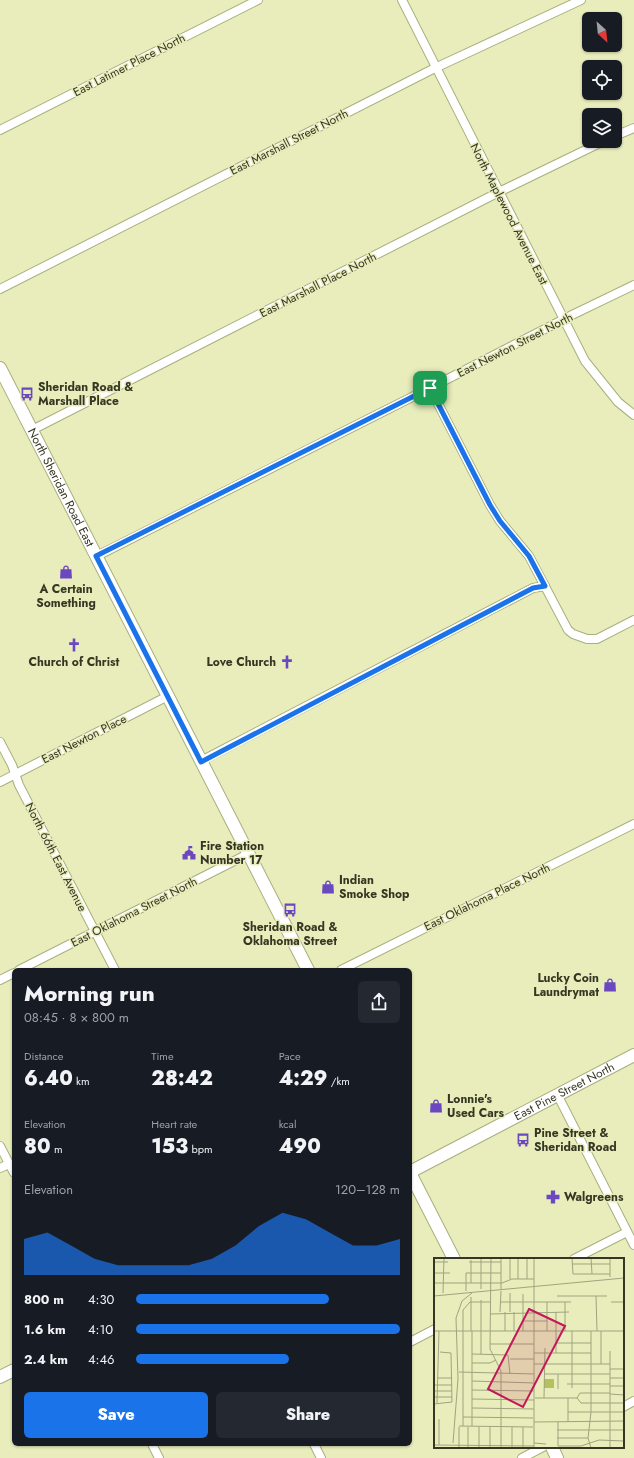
<!DOCTYPE html>
<meta charset="utf-8">
<style>
:root{--surface:#171b24;--page:#242831;--text:#f1f3f6;--muted:#9ea1a6;--accent:#1a73e8}
body{margin:0;font-family:Jost,sans-serif;background:var(--page);color:var(--text);height:100vh;display:flex;flex-direction:column;font-size:15px;white-space:nowrap}
*{box-sizing:border-box;margin:0}
p{font-size:13px;color:var(--muted)}
.icon{flex:none;width:22px;height:22px;fill:none;stroke:currentColor;stroke-width:2;stroke-linecap:round;stroke-linejoin:round}
.map{position:relative;flex:1;overflow:hidden}
.sheet{position:absolute;left:12px;top:968px;width:400px;height:478px;display:flex;flex-direction:column;background:var(--surface);border-radius:6px;box-shadow:0 1px 3px #0004}
.sheet>*{flex:none}
.needle{width:26px;rotate:153deg}
.fabs{position:absolute;left:582px;top:12px;display:grid;gap:8px}
.fabs a{display:grid;place-items:center;width:40px;height:40px;border-radius:6px;background:var(--surface);box-shadow:0 1px 3px #0004;font-size:20px}
.pin{position:absolute;display:grid;place-items:center;width:34px;height:34px;color:#fff;margin:-17px;border-radius:8px;box-shadow:0 2px 6px #0006}
.round{display:grid;place-items:center;flex:none;width:42px;height:42px;border-radius:6px;background:var(--page)}
.overview{display:flex;align-items:center;justify-content:space-between;height:68px;padding:0 12px}
h1{font-size:22px;font-weight:800;line-height:30px}
.metrics{display:grid;grid-template-columns:repeat(3,1fr);gap:6px;height:68px;padding:4px 12px}
.metrics div{display:grid;align-content:center}
.metrics b{font-size:20px;font-weight:800}
.metrics small{font-size:11px;font-weight:400}
.metrics p{font-size:11px}
.chart{height:112px;padding:8px 12px}
.chart p{display:flex;justify-content:space-between}
.chart svg{width:100%;height:72px;margin-top:4px;fill:var(--accent);opacity:.7}
.button{display:flex;gap:8px;margin-top:auto;padding:8px 12px}
.button a{flex:1;height:46px;border-radius:6px;background:var(--accent);color:#fff;font-size:16px;font-weight:800;line-height:46px;text-align:center}
.button a+a{background:var(--page);color:var(--text)}
ul{padding:0 12px;list-style:none;font-size:13px}
li{display:grid;grid-template-columns:64px 48px 1fr;align-items:center;height:30px}
li i{height:10px;border-radius:5px;background:var(--accent)}
.map>svg:first-child{display:block}
.lines{fill:none;stroke-linecap:round;stroke-linejoin:round}
.street-casing{stroke:#aaaf7f;stroke-width:10}
.secondary-casing{stroke:#aaaf7f;stroke-width:14}
.street{stroke:#fff;stroke-width:8}
.secondary{stroke:#fff;stroke-width:12}
.route-casing{stroke:#fff;stroke-width:8}
.route{stroke:#1a73e8;stroke-width:5}
.labels{text-anchor:middle;dominant-baseline:central;stroke-width:3;stroke-linejoin:round;paint-order:stroke}
.street-label{font-size:12px;fill:#353723;stroke:#e8edbb}
.poi-label{font-size:12px;font-weight:bold;fill:#353723;stroke:#e8edbb;text-anchor:start}
.inset-road{fill:none;stroke:#a0a47e;stroke-width:1}
.view{fill:#c2185b;fill-opacity:0.15;stroke:#c2185b;stroke-width:2}
.inset-edge{fill:none;stroke:#353723;stroke-width:2}
</style>
<div class="map">
<svg width="634" height="1458" viewBox="0 0 634 1458">
<rect width="100%" height="100%" fill="#e8edbb"/>
<g class="lines">
<!-- street casing -->
<g class="street-casing">
<g id="street">
<path d="M402,0l183,361 33,41 16,13"/>
<path d="M0,130l258,-130"/>
<path d="M615,136l19,-8"/>
<path d="M0,289l435,-221 146,-68"/>
<path d="M430,388l60,117 10,16 29,35 39,74 5,4 14,5h10l37,-19"/>
<path d="M32,430l467,-238 105,-51"/>
<path d="M97,556l333,-168 144,-74 60,-29"/>
<path d="M0,742l12,23 7,20 96,185"/>
<path d="M201,761l332,-173 12,-2"/>
<path d="M0,782l168,-86"/>
<path d="M19,970l229,-116"/>
<path d="M341,970l293,-146"/>
<path d="M0,980l14,-7"/>
<path d="M557,1094l77,151"/>
<path d="M0,1146l14,27"/>
<path d="M0,1168l9,-4"/>
<path d="M574,1259l53,-27"/>
<path d="M410,1342l25,-13"/>
<path d="M623,1407l11,-6"/>
<path d="M152,1444l7,14"/>
<path d="M314,1444l7,14"/>
<path d="M522,1458l21,-11"/>
</g>
</g>
<!-- secondary casing -->
<g class="secondary-casing">
<g id="secondary">
<path id="s1" d="M0,368l308,602"/>
<path id="s2" d="M410,1172l224,-117"/>
<path d="M410,1173l44,86"/>
<path d="M0,1377l14,-7"/>
<path d="M552,1447l5,11"/>
</g>
</g>
<!-- street -->
<use href="#street" class="street"/>
<!-- secondary -->
<use href="#secondary" class="secondary"/>
</g>
<g class="lines">
<!-- route casing -->
<g class="route-casing">
<path id="route" d="M430,388l60,117 10,16 29,35 16,30 -12,2 -332,174 -105,-206z"/>
</g>
<!-- route -->
<use href="#route" class="route"/>
</g>
<!-- icons -->
<defs>
<g id="bus-bare" transform="scale(1.08)"><path d="M-5-6H5V4H4V6H2V4H-2V6H-4V4H-5ZM-3.5-4V0h7V-4ZM-3.5 1.2v1.5H-2V1.2ZM2 1.2v1.5H3.5V1.2Z" fill="#6b47c0" stroke="#e8edbb" stroke-width="2.5" paint-order="stroke"/></g>
<g id="shop-bare" transform="scale(1.08)"><path d="M-5-2.5h2.3a2.7 3.5 0 0 1 5.4 0H5L5.5 6h-11ZM-1.5-2.5h3a1.5 2.3 0 0 0-3 0Z" fill="#6b47c0" stroke="#e8edbb" stroke-width="2.5" paint-order="stroke"/></g>
<g id="church-bare" transform="scale(1.08)"><path d="M-1.2-6h2.4v3.5h3.3v2.4h-3.3V6h-2.4V-.1h-3.3v-2.4h3.3Z" fill="#6b47c0" stroke="#e8edbb" stroke-width="2.5" paint-order="stroke"/></g>
<g id="civic-bare" transform="scale(1.08)"><path d="M-.6-6.5H3V-4.5H.6V-3L4-1V1h2V6H-6V1h2V-1L-.6-3ZM-1.2 2.5V6h2.4V2.5Z" fill="#6b47c0" stroke="#e8edbb" stroke-width="2.5" paint-order="stroke"/></g>
<g id="pharmacy-bare" transform="scale(1.08)"><path d="M-2-6h4v4h4v4h-4v4h-4v-4h-4v-4h4Z" fill="#6b47c0" stroke="#e8edbb" stroke-width="2.5" paint-order="stroke"/></g>
</defs>
<g fill-rule="evenodd">
<use href="#bus-bare" x="27" y="394"/>
<use href="#shop-bare" x="66" y="572"/>
<use href="#church-bare" x="74" y="645"/>
<use href="#church-bare" x="287" y="662"/>
<use href="#civic-bare" x="189" y="853"/>
<use href="#shop-bare" x="328" y="887"/>
<use href="#bus-bare" x="290" y="910"/>
<use href="#shop-bare" x="610" y="985"/>
<use href="#shop-bare" x="436" y="1106"/>
<use href="#bus-bare" x="523" y="1140"/>
<use href="#pharmacy-bare" x="553" y="1197"/>
</g>
<g class="labels">
<!-- street labels -->
<g class="street-label">
<text transform="translate(129 65) rotate(-27)">East Latimer Place North</text>
<text transform="translate(289 142) rotate(-27)">East Marshall Street North</text>
<text transform="translate(509 214) rotate(63)">North Maplewood Avenue East</text>
<text transform="translate(318 285) rotate(-27)">East Marshall Place North</text>
<text transform="translate(515 345) rotate(-27)">East Newton Street North</text>
<text stroke="none"><textPath href="#s1" startOffset="134">North Sheridan Road East</textPath></text>
<text transform="translate(84 739) rotate(-27)">East Newton Place</text>
<text transform="translate(56 857) rotate(63)">North 66th East Avenue</text>
<text transform="translate(487 897) rotate(-26)">East Oklahoma Place North</text>
<text transform="translate(134 912) rotate(-27)">East Oklahoma Street North</text>
<text stroke="none"><textPath href="#s2" startOffset="174">East Pine Street North</textPath></text>
</g>
<!-- poi labels -->
<g class="poi-label">
<text x="38" y="387">Sheridan Road &amp;<tspan x="38" dy="14">Marshall Place</tspan></text>
<text x="66" y="589" text-anchor="middle">A Certain<tspan x="66" dy="14">Something</tspan></text>
<text x="74" y="662" text-anchor="middle">Church of Christ</text>
<text x="276" y="662" text-anchor="end">Love Church</text>
<text x="200" y="846">Fire Station<tspan x="200" dy="14">Number 17</tspan></text>
<text x="339" y="880">Indian<tspan x="339" dy="14">Smoke Shop</tspan></text>
<text x="290" y="927" text-anchor="middle">Sheridan Road &amp;<tspan x="290" dy="14">Oklahoma Street</tspan></text>
<text x="599" y="978" text-anchor="end">Lucky Coin<tspan x="599" dy="14">Laundrymat</tspan></text>
<text x="447" y="1099">Lonnie's<tspan x="447" dy="14">Used Cars</tspan></text>
<text x="534" y="1133">Pine Street &amp;<tspan x="534" dy="14">Sheridan Road</tspan></text>
<text x="564" y="1197">Walgreens</text>
</g>
</g>
<!-- overview -->
<g transform="translate(434 1258)">
<rect width="190" height="190" fill="#e8edbb"/>
<path d="M110,121h10v9h-10z" fill="#b8bf5e"/>
<path class="inset-road" d="M47,0v31M57,0l-1,91 11,22v77M67,0v32M76,0v21M84,0v21M93,0v21M100,0v190M138,0l1,16h37M157,0l1,16M176,0v19M0,4h14M35,4h32M138,6h38M0,15h16M0,25h68l10,-4h22M37,25v-23M32,33v-18h35M0,34v-34M9,35l1,-35M89,36v37M0,38l190,-18M123,38h50M162,38l1,35M67,44h70M113,44v29M131,44v29M177,44h13M66,54l1,-21M76,54v-19M80,54v19M122,54v41M56,56l79,-2M90,63h23M0,73h100M37,73v-34M47,73v-31M71,73v-19M100,73h90M138,73v57M157,73v81l-3,26 3,10M167,73v33M122,85h35M56,86h44M176,93v97M100,95h57M38,96l36,1 2,19M47,96v-23M76,101h24M38,105h18l6,-3M100,106h76M176,111h14M25,114l75,2M110,116h66M124,116v15M4,120h14M176,120h14M38,123l62,2M133,126h43M0,127h18M176,128h14M38,132l62,1M0,133h18M176,136l14,1M0,139h18M101,140h42M110,140l1,-50M134,140v24M143,140l4,5h43M143,140l3,-5h30M38,141l62,1M3,145l2,-72M0,146l18,-2 -1,-49 -11,-1M38,150l62,1M134,154h56M29,159l70,1M100,164l90,-1M124,164v24M25,168l74,1M29,168v-116l7,-8h20M38,168v-95M34,169v21M78,169v21M89,169v21M123,172h67M123,180h31M19,185l5,-64 -2,-61 6,-17 10,-8M100,185l12,1M0,187l100,1M5,187v-26M124,188h23l18,-6 25,1M25,190v-21M45,190v-21M56,190v-21"/>
<path class="view" d="M95,51l36,17 -42,81 -35,-18z"/>
<rect width="190" height="190" class="inset-edge"/>
</g>
</svg>
<div class="fabs">
<a><svg class="needle" viewBox="-14 -14 28 28"><path d="M0-13l5 13h-10z" fill="#e53935"/><path d="M0 13l5-13h-10z" fill="#9ea1a6"/></svg></a>
<a><svg class="icon" aria-label="locate" viewBox="0 0 24 24"><circle cx="12" cy="12" r="6"/><path d="M12 2v4M12 18v4M2 12h4M18 12h4"/></svg></a>
<a><svg class="icon" aria-label="layers" viewBox="0 0 24 24"><path d="M12 4l9 5-9 5-9-5zM3 14l9 5 9-5"/></svg></a>
</div>
<div class="pin" style="left:430px;top:388px;background:#1e9e55"><svg class="icon" aria-label="arrive" viewBox="0 0 24 24"><path d="M6 21V4h12l-3 4 3 4H6"/></svg></div>
<section class="sheet">
<div class="overview"><div><h1>Morning run</h1><p>08:45 · 8 × 800 m</p></div><a class="round"><svg class="icon" aria-label="share" viewBox="0 0 24 24"><path d="M12 15V3M7 8l5-5 5 5M5 13v7h14v-7"/></svg></a></div>
<div class="metrics">
<div><p>Distance</p><b>6.40<small> km</small></b></div>
<div><p>Time</p><b>28:42</b></div>
<div><p>Pace</p><b>4:29<small> /km</small></b></div>
</div>
<div class="metrics">
<div><p>Elevation</p><b>80<small> m</small></b></div>
<div><p>Heart rate</p><b>153<small> bpm</small></b></div>
<div><p>kcal</p><b>490</b></div>
</div>
<div class="chart"><p><span>Elevation</span>120–128 m</p>
<svg viewBox="0 0 160 44" preserveAspectRatio="none"><path d="M0 44V22L10 18L20 26L30 34L40 38L50 38L60 38L70 38L80 34L90 26L100 14L110 6L120 10L130 18L140 26L150 26L160 22V44z"/></svg>
</div>
<ul>
<li><b>800 m</b>4:30<i style="width:73%"></i></li>
<li><b>1.6 km</b>4:10<i style="width:100%"></i></li>
<li><b>2.4 km</b>4:46<i style="width:58%"></i></li>
</ul>
<div class="button"><a>Save</a><a>Share</a></div>
</section>
</div>
